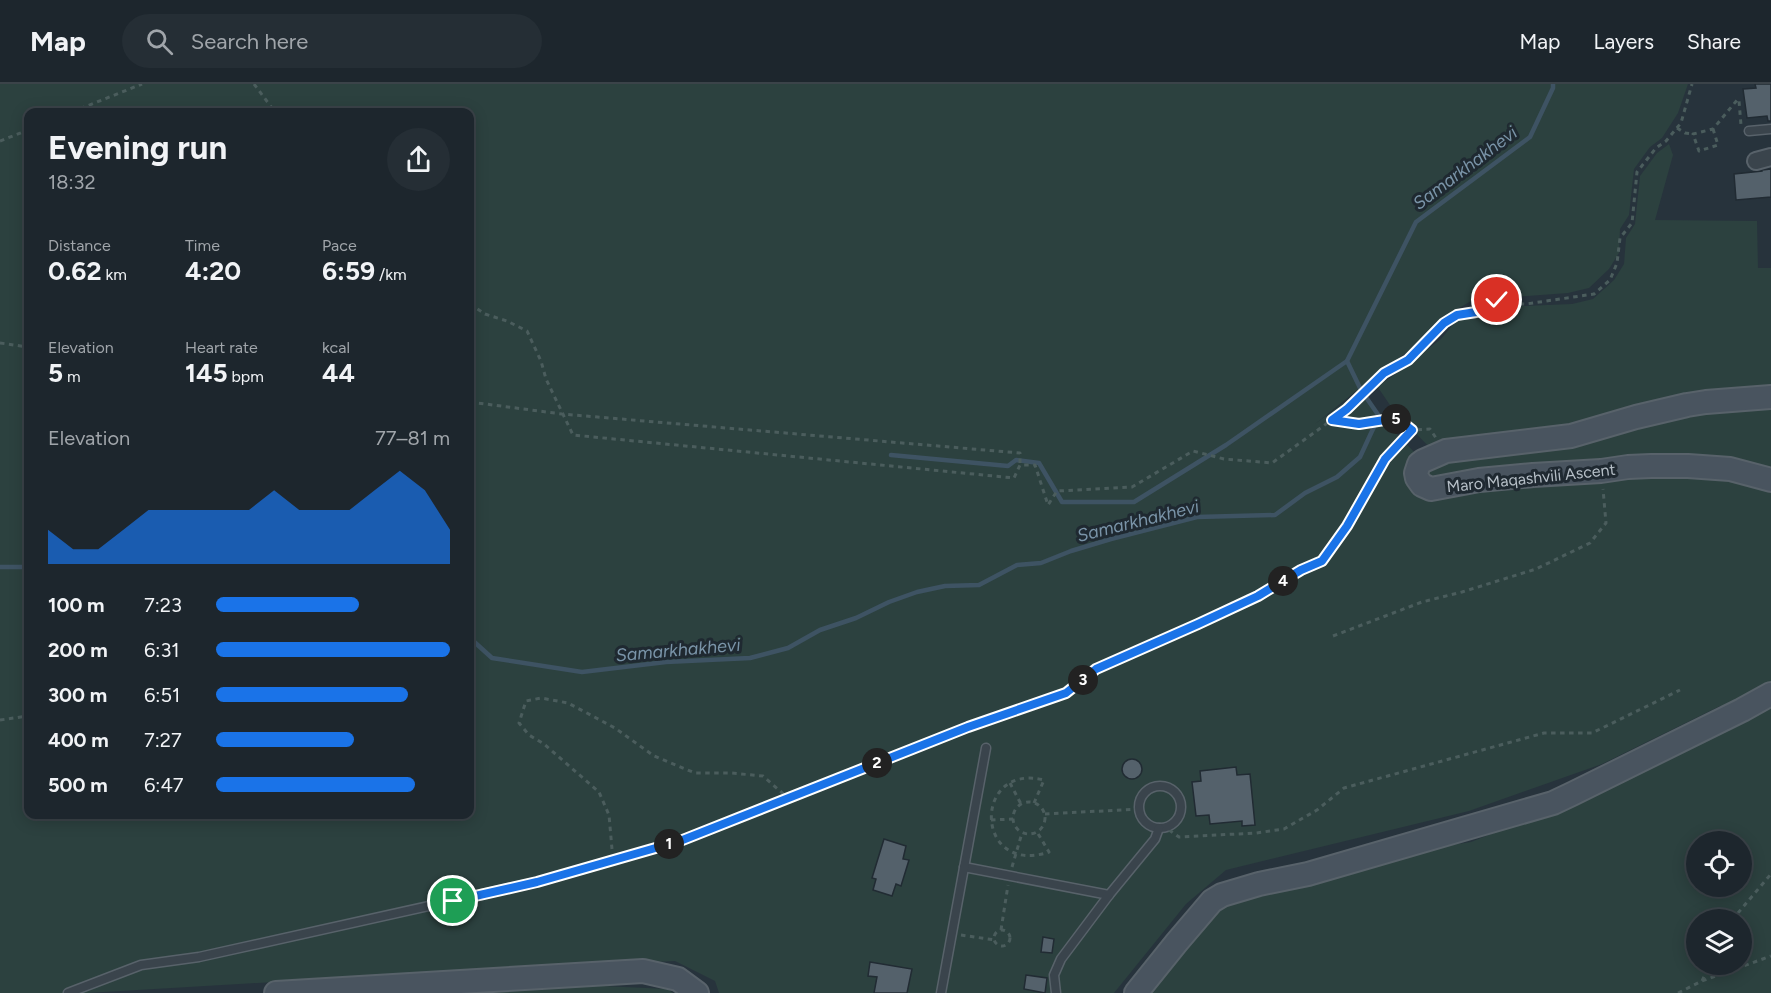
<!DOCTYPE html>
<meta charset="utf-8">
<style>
:root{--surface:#1d262d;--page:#252e35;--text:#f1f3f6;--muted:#a0a5aa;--line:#3b4349;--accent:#1a73e8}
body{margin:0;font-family:Figtree,sans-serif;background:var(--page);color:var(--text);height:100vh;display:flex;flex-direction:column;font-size:22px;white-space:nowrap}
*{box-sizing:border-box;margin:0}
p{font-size:20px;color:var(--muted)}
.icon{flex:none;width:33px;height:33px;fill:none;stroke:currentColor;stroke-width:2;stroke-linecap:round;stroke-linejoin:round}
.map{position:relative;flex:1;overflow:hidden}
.sheet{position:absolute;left:24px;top:24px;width:450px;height:711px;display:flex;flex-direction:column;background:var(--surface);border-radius:12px;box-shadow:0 3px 15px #0003,0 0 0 2px var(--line)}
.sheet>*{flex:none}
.fabs{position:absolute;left:1686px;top:747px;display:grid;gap:12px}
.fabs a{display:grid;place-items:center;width:66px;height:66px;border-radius:50%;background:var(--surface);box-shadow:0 3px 15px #0003,0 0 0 2px var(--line);font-size:30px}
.pin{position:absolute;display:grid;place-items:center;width:51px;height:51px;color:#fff;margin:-26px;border:3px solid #fff;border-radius:50%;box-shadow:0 2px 6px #0007}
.km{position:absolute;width:30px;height:30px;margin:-15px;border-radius:50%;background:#222;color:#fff;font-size:16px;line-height:30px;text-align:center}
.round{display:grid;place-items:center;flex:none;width:63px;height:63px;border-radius:32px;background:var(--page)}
.overview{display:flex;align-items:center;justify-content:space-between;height:102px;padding:0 24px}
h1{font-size:33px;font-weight:700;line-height:45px}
.stats{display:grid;grid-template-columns:repeat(3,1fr);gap:9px;height:102px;padding:6px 24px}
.stats div{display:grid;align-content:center}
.stats b{font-size:26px;font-weight:700}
.stats small{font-size:16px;font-weight:400}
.stats p{font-size:16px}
.chart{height:168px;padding:12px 24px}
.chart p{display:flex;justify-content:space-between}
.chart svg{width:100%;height:108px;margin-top:6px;fill:var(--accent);opacity:.7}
ul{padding:0 24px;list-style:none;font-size:20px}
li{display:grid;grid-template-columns:96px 72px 1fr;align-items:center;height:45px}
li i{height:15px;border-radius:8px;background:var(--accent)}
header{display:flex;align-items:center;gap:36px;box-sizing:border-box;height:84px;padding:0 30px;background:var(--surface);border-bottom:2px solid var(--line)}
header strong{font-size:28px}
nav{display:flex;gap:33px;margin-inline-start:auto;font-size:21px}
.search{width:420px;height:54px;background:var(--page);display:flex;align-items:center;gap:15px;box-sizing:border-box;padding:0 21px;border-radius:33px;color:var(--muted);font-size:22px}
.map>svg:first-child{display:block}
.green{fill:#2c413f;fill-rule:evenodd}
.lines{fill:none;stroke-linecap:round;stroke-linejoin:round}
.stream{stroke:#3e5363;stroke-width:4.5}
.building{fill:#54616b;stroke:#212b33;stroke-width:1.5}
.service-casing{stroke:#58626a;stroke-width:11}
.minor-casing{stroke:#58626a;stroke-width:20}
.secondary-casing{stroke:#58626a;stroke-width:26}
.path{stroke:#4b5d5d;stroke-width:3;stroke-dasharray:4.5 4.5;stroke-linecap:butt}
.service{stroke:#3a444c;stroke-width:8}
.minor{stroke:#3a444c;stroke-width:16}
.secondary{stroke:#49545f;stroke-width:22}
.route-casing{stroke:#fff;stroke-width:12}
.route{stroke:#1a73e8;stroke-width:8}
.labels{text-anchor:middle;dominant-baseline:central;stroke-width:6;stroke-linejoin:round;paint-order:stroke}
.street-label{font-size:16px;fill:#b6bfc7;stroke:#1f2931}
.water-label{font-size:18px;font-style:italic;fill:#7a94a8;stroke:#1f2931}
</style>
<header>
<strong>Map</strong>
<div class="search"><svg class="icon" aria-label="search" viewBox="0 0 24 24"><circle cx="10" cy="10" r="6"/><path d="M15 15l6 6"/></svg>Search here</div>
<nav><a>Map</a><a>Layers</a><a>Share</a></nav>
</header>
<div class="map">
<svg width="1771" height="909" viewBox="0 0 1771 909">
<rect width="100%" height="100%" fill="#27333c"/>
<!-- green -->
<g class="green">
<path d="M0,0h1688l-10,29 -16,25 -12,9 -16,22 -5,46 -9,14 -1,24 -10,16 -20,19 -21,5 -95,7 -16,9 -14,17 -62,45 -66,53 46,-34 18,26 44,45 348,-64v596h-628l79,-91 183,-50 66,-10 130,-52 128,-73 -9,-11 -118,58 -133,47 -243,59 -40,34 -72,89h-395l-4,-12 -40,-20 -349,18 -239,14h-87zM28,28h442v702h-442zM1696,758h46v44h-46zM1696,836h46v44h-46z"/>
<path d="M1669,60l4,11 -18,65 102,1 1,47h13v124l-335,62 -42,-43 -17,-25 13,-8 51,-39 15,-18 17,-9 12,-1 12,-4 75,-3 21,-5 21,-19 10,-16 2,-26 9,-14 5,-48 17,-23z"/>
<path d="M559,900l109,5 5,4h-315z"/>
</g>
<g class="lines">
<!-- stream -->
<g class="stream">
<path d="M891,371l117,11 8,-6 23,3 23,39h72l92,-57 121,-84"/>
<path d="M0,483h28"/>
<path d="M470,554l22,20 90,14 84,-10 84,-4 38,-10 32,-18 36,-12 33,-16 28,-10 28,-6 34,-1 38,-20 24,-2 30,-12 40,-12 86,-22 78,-2 30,-22 32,-16 23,-20 19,-41 -18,-26 -14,-29 69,-139 114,-85 23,-49v-4"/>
</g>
</g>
<!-- building -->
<g class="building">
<path d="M1755,0h16v37h-3l-1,-5 -20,2 -4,-29 13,-1z"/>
<path d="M1771,85v28l-35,3 -2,-26 28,-3v-1z"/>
<circle cx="1132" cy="685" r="10"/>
<path d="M1236,683l1,8 13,-1 5,51 -13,1v-5l-32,3 -1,-9 -13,1 -4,-34 9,-1 -1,-10z"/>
<path d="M884,755l22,7 -3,13 6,1 -8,26 -5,-2 -4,12 -19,-6 3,-11 -4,-1z"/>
<path d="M1043,853l11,2 -2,14 -11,-1z"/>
<path d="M870,878l42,7 -5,24h-33l3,-16 -9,-1z"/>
<path d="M1026,891l21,3 -2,15 -21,-4z"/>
</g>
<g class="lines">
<!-- service casing -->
<g class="service-casing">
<g id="service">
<path d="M1749,47l22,-2"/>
<circle cx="1160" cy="723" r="21"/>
<path d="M964,783l145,28"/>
<path d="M68,909l73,-28 58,-8 338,-75 77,-22"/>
<path d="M941,909l45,-245"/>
<path d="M1056,909l-2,-18 7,-16 48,-64 46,-56 4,-11"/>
</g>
</g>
<!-- minor casing -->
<g class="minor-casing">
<path id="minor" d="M1756,77l15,-4"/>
</g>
<!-- secondary casing -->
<g class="secondary-casing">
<g id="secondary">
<path d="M1771,313l-65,5 -19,3 -51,12 -65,19 -125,15 -23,10 -4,3 -3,9 1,5 5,7 9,4 48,-9 54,-5 68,-4 27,-4 23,-1h37l42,3 41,11"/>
<path d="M276,909l367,-22 35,8 19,14"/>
<path d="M1136,909l41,-51 35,-41 10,-6 37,-11 49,-10 245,-71 19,-9 170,-84 29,-16"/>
</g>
</g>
<!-- path -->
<g class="path">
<path d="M254,0l21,28"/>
<path d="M72,28l70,-28"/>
<path d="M1677,44l8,5 8,1"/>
<path d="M1713,45l5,16 -19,6 -6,-17 20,-5 25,-30 1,2 2,24"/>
<path d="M0,57l28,-11"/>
<path d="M470,220l15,10 22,7 20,10 14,30 5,18 27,56 441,43 6,-13h15l13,40 9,-14 75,-4 61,-36 31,8 48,4 75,-54 37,-36 24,-13 36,-37 13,-8 19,-3 21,-12v3l29,1 68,-10 16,-14 7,-17 3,-25 12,-15 5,-51 19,-24 10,-7 15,-18 11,-39"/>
<path d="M0,259l28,4"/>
<path d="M470,318l92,12 458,39v12"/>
<path d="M1332,336l27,4 38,-6 15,12"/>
<path d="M1333,552l89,-34 40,-10 74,-23 54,-26 16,-20 -3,-34"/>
<path d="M0,636l28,-4"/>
<path d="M1010,699l11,21"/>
<circle cx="1029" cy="734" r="16"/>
<path d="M1034,719l10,-23c-72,-18 -70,97 5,72l-12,-20"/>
<path d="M1045,730l94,-5"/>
<path d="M991,736l22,-1"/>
<path d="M1169,746l10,7 77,-4 28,-4 33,-19 27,-22 200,-55h48l88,-43"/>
<path d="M612,765l-3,-34 -10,-23 -55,-48 -15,-9 -10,-12 7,-22 15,-3 27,5 47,25 39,28 41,17h36l32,3 25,22"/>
<path d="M623,773l57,-16 288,-114 98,-34 30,-24 102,-45 60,-28 43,-26 21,-9 25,-35 38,-67 27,-29 18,-1 6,9"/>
<path d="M1012,783l10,-34"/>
<path d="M1732,836l39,-46"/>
<path d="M1001,846l7,-45"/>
<circle cx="1002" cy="854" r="8"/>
<path d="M961,851l34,5"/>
<path d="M1702,897l8,-17"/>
<path d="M1678,909l24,-12 69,-25"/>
</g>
<!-- service -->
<use href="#service" class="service"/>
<!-- minor -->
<use href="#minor" class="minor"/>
<!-- secondary -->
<use href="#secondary" class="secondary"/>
</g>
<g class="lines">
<!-- route casing -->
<g class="route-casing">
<path id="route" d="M453,817l84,-19 143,-41 288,-114 98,-34 30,-24 102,-45 60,-28 43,-26 21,-9 25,-35 38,-67 27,-29 -15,-12 -38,6 -27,-4 15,-11 37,-36 24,-13 36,-37 13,-8 19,-3 21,-12"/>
</g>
<!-- route -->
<use href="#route" class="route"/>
</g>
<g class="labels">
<!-- street labels -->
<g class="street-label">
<text transform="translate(1531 394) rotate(-6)">Maro Maqashvili Ascent</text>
</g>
<!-- water labels -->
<g class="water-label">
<text transform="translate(1465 84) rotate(-37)">Samarkhakhevi</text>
<text transform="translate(1138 437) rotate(-14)">Samarkhakhevi</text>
<text transform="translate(678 566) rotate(-5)">Samarkhakhevi</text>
</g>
</g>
</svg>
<div class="fabs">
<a><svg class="icon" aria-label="locate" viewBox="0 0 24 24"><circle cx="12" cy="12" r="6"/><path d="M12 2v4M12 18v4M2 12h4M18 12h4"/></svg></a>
<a><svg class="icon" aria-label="layers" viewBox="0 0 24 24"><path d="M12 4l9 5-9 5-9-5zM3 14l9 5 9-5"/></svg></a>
</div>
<div class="pin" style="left:453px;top:817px;background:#1e9e55"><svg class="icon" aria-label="arrive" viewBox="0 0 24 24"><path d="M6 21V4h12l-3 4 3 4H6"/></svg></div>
<div class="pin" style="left:1497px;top:216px;background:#d93025"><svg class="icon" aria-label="check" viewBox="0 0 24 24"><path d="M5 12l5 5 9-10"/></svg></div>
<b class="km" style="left:669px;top:760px">1</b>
<b class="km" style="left:877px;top:679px">2</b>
<b class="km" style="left:1083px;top:596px">3</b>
<b class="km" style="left:1283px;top:497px">4</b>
<b class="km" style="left:1396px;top:335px">5</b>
<section class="sheet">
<div class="overview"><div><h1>Evening run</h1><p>18:32</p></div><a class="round"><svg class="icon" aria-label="share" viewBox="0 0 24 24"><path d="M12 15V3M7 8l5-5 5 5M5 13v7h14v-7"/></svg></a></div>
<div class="stats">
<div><p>Distance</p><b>0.62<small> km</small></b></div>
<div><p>Time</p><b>4:20</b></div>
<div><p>Pace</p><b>6:59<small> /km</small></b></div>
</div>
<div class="stats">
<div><p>Elevation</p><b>5<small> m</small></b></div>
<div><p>Heart rate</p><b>145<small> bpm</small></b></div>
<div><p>kcal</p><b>44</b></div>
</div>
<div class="chart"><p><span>Elevation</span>77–81 m</p>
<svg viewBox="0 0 160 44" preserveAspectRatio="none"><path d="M0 44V30L10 38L20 38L30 30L40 22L50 22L60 22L70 22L80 22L90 14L100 22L110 22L120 22L130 14L140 6L150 14L160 30V44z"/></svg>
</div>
<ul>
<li><b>100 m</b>7:23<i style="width:61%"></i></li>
<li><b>200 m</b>6:31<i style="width:100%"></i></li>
<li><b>300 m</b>6:51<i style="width:82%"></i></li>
<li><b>400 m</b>7:27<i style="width:59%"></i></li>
<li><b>500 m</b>6:47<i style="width:85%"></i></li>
</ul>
</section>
</div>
